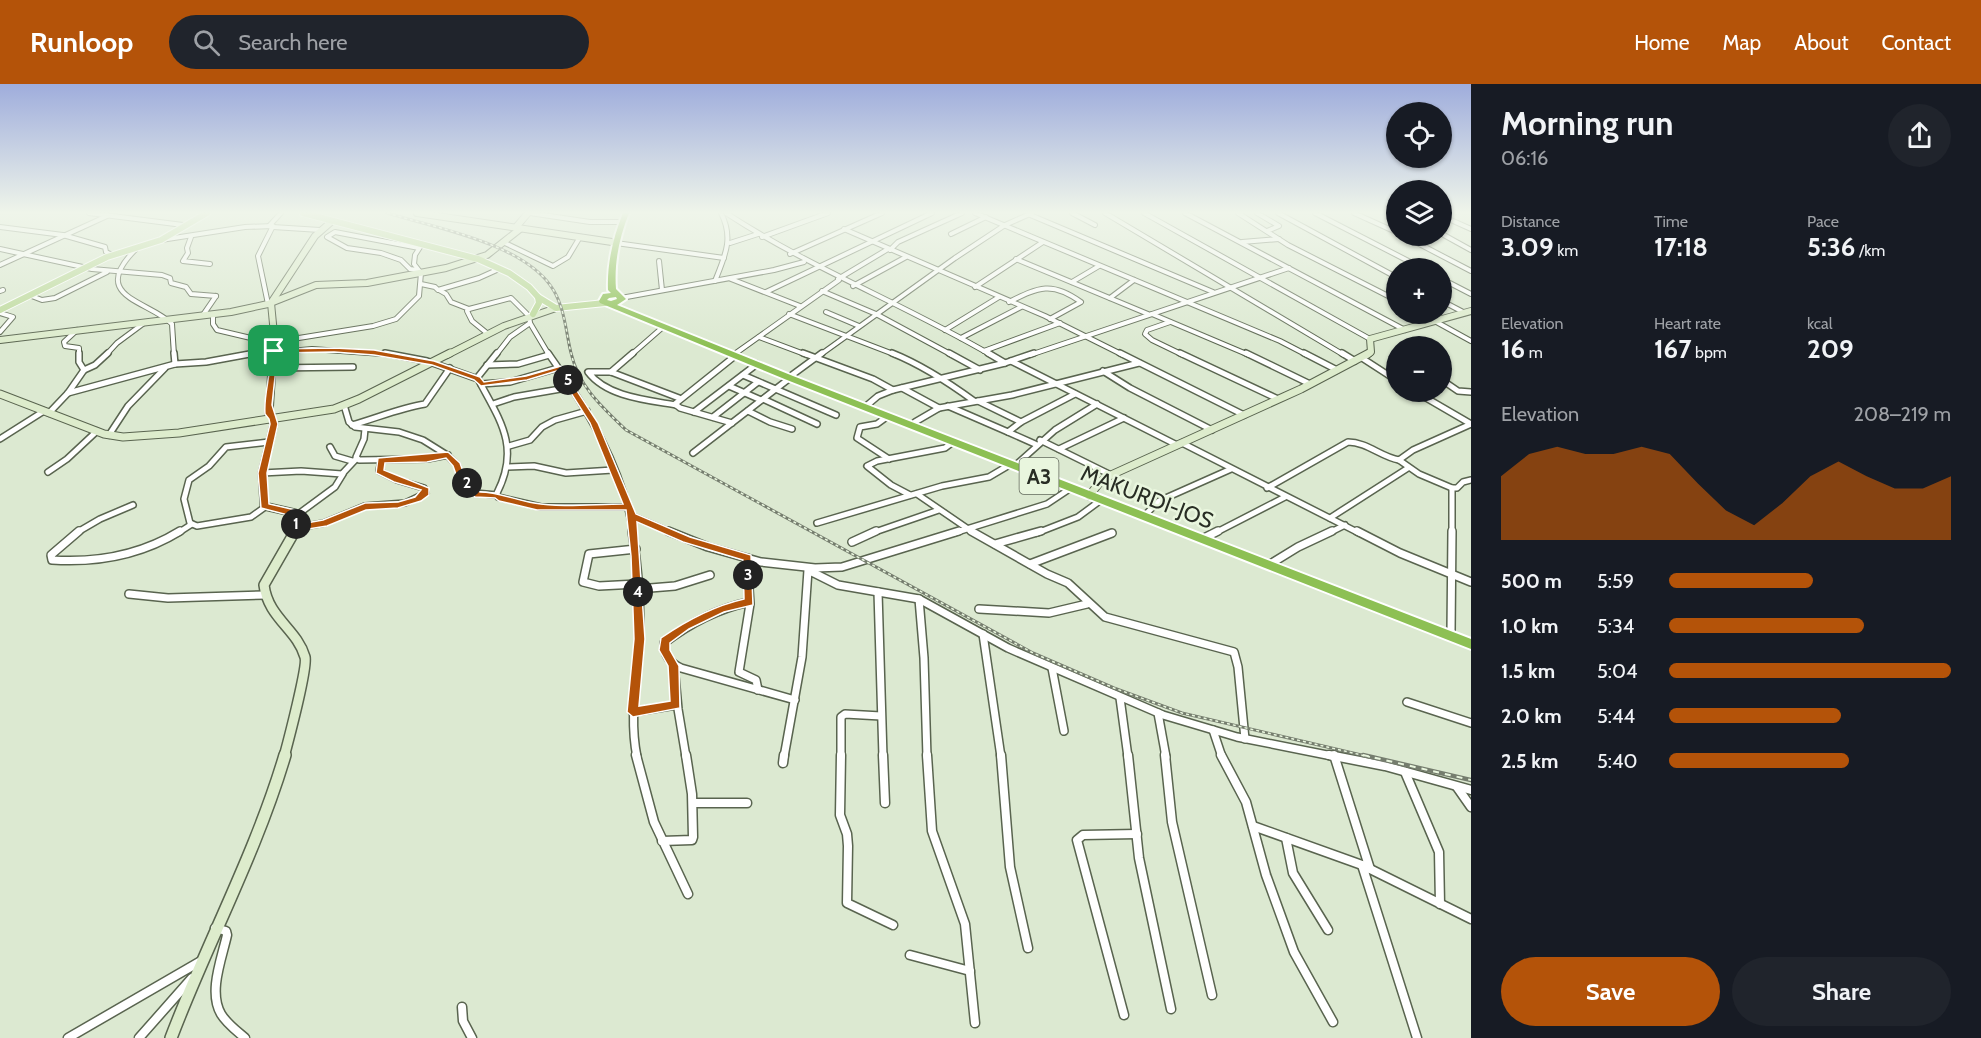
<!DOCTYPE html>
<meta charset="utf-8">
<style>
:root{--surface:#171b24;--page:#20242c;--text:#f1f3f6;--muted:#9ea1a6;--accent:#b45309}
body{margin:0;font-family:Cabin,sans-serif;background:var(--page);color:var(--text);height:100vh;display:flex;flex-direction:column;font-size:22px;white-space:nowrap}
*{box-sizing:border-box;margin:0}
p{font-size:20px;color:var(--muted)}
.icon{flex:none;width:33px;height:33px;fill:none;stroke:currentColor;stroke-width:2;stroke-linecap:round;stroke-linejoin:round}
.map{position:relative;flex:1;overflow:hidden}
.drawer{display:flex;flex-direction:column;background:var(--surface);width:510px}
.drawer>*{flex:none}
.buttons{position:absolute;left:1386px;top:18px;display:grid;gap:12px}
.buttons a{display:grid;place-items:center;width:66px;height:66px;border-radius:50%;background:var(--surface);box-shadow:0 2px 4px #0004;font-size:30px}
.pin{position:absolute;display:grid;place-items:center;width:51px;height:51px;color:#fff;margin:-26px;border-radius:12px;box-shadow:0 3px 9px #0006}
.km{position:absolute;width:30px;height:30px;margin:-15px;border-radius:50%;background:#222;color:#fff;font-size:16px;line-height:30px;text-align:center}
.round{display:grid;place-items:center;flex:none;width:63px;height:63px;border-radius:32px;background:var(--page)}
.headline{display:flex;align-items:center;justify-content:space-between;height:102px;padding:0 30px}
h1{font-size:33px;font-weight:700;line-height:45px}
.figures{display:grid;grid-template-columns:repeat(3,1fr);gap:9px;height:102px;padding:6px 30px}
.figures div{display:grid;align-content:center}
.figures b{font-size:26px;font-weight:700}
.figures small{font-size:16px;font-weight:400}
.figures p{font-size:16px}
.chart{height:168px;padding:12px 30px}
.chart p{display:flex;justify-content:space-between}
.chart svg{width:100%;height:108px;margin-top:6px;fill:var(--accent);opacity:.7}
.action{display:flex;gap:12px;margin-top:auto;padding:12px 30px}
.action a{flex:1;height:69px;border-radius:36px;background:var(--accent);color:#fff;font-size:24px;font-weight:700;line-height:69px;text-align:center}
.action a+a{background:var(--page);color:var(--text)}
ul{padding:0 30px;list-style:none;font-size:20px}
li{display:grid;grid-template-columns:96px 72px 1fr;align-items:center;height:45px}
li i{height:15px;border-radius:8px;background:var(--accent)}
header{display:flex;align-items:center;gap:36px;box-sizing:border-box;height:84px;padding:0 30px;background:var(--accent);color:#fff}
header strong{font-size:28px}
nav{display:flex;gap:33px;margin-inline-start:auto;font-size:21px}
.search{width:420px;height:54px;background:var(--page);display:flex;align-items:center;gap:15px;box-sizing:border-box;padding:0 21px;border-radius:33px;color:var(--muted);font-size:22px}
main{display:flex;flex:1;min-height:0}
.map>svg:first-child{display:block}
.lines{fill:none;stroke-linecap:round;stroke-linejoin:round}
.street-far3-casing{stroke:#59644f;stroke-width:6}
.street-far2-casing{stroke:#59644f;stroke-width:8}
.street-far1-casing{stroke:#59644f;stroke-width:10}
.street-casing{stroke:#59644f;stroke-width:11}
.secondary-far3-casing{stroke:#59644f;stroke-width:8}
.secondary-far2-casing{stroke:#59644f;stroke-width:9}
.secondary-far1-casing{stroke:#59644f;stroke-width:12}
.secondary-casing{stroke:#59644f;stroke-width:14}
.primary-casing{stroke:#fff;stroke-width:8}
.highway-casing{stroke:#fff;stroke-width:4}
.street-far3{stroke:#fff;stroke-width:4}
.street-far2{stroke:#fff;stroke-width:5}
.street-far1{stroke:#fff;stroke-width:7}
.street{stroke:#fff;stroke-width:8}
.secondary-far3{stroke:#ddeccc;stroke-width:6}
.secondary-far2{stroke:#ddeccc;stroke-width:7}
.secondary-far1{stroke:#ddeccc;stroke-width:9}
.secondary{stroke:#ddeccc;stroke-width:11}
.primary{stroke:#bbd998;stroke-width:6}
.highway{fill:#8dc054;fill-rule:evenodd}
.rail-far1-casing{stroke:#757d6e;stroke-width:3}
.rail-casing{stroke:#757d6e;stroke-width:4.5}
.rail-far1{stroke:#e9f6de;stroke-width:1.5;stroke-dasharray:3;stroke-linecap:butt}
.rail{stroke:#e9f6de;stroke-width:2;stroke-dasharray:6;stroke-linecap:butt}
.route{fill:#b45309;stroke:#fff;stroke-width:1.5;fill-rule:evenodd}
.labels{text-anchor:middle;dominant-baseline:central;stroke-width:5;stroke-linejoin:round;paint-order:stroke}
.shield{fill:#e9f6de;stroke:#62695c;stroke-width:1.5}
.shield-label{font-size:21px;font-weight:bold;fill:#282d24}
.street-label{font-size:22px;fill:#282d24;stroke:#e9f6de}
</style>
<header>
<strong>Runloop</strong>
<div class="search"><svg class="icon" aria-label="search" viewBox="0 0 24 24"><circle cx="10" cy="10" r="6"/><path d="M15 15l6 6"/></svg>Search here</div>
<nav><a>Home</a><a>Map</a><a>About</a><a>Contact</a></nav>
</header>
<main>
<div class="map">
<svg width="1471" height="954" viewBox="0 0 1471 954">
<rect width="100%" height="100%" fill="#dce9d1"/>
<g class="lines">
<!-- street-far3 casing -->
<g class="street-far3-casing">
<g id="street-far3">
<path d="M89,129l94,12"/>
<path d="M530,129l60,9h28"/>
<path d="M726,129c84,55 178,91 265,142"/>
<path d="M975,129l305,128 27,14"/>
<path d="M1072,129l23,12"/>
<path d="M1105,129l239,142"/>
<path d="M1144,129l226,126"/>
<path d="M1185,129l220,117"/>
<path d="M1238,129l50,32 108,55"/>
<path d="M1257,129l22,13 -12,5"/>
<path d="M1278,129l118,64"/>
<path d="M1315,129l107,55"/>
<path d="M1354,129l42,19"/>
<path d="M1028,130l185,78"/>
<path d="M1442,132l29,13"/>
<path d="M269,142l12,-13"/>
<path d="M0,143l63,8 42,12 1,5 6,3"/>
<path d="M273,143l47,3"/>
<path d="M844,145l201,87 78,39"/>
<path d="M951,150l35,-17"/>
<path d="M1442,150l29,16"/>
<path d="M1404,152l67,35"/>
<path d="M191,153l-4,11 1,5 -5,8 27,3"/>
<path d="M762,153l66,-24"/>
<path d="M161,156l84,-13 28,-1 -15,30 10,48"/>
<path d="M1242,158l37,-3"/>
<path d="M505,159l48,23 15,-9 12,-20"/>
<path d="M616,159l108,15"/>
<path d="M730,159l28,-9"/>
<path d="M138,163c-52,50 10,53 34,77l2,31"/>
<path d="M0,165l92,20 70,6 8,3 1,5 15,4 5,7 25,2"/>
<path d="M890,166l8,-8 64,-29"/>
<path d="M790,170l92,-41"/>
<path d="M1016,175l132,55"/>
<path d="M659,177l3,29"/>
<path d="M0,181l107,-49"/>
<path d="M417,186l-7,-1 -9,-9 -20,-7 -34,-5 -20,-11 8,-5 84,16"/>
<path d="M731,195l69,27"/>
<path d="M838,195l50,-30"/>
<path d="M1442,195l29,15"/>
<path d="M715,197c10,-25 19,-43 6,-68"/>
<path d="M1072,198l27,-16"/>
<path d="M421,200l14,3 3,3 41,-12 20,-9"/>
<path d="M853,202l53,-29"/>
<path d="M975,203l68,-45"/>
<path d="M439,206l7,4 5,8 18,7 -2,2 5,10 16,13"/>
<path d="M0,207l3,-1"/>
<path d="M822,207l54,23 76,41"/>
<path d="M766,208l166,-79"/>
<path d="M29,211l13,5 13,-2 52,-26"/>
<path d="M621,214l153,-28 30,-8"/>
<path d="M1110,214l24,-18"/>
<path d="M1442,217l23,12"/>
<path d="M1009,218c30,-15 43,-21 72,0l-31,17"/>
<path d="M469,225l42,-11 18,18 1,7 19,32"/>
<path d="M826,228l33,14"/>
<path d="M0,229l13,4 -13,15"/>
<path d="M213,230v10l4,6 38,9 19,1"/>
<path d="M789,230l107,41"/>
<path d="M1152,230l97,41"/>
<path d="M1422,230l49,27"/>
<path d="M203,231l13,-19"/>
<path d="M1170,238l-23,8 -2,4 7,6 31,15"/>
<path d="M77,246l-13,12 1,4 14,2v7"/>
<path d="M945,246l54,-33"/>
<path d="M759,253l48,18"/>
<path d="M961,254l60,-31"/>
<path d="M274,258l99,-16 23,-7 23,-23 2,-23 -7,-9 1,-9 7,-11"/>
<path d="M984,267l76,-28"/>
<path d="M736,269l103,-73"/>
<path d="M106,271l11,-12 27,-20"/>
<path d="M245,271l67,-6 85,6"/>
<path d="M496,271l14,-18 20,-14"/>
<path d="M631,271l32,-28"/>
<path d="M820,271l135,-97 50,-33 27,-12"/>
<path d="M1030,271l259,-87"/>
</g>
</g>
<!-- street-far2 casing -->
<g class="street-far2-casing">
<g id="street-far2">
<path d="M174,269l1,11 31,-2 49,-9"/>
<path d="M385,269l42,8 51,18c21,40 43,67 19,114l1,4 43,10h88"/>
<path d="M548,269c38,54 75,114 85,180"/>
<path d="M803,269l70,26 20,11"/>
<path d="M892,269c30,12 56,29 82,48"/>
<path d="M949,269l31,17"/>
<path d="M988,269l17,10"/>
<path d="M1120,269l124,62"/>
<path d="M1180,269l98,46"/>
<path d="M1246,269l64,31"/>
<path d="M1304,269l33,17"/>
<path d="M1342,269l13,8"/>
<path d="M1362,274l34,22"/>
<path d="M1011,277l166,84"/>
<path d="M487,281l31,-1 31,-9"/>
<path d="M272,284l81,-1"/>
<path d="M84,286l11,-5 13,-12"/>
<path d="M1103,287l27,17 82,42"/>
<path d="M611,288l22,-19"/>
<path d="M743,291l93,40"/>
<path d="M792,291l30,-22"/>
<path d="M477,294l20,-25"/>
<path d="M1442,296l16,11 13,1"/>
<path d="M481,300l29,-2 48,-14"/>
<path d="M729,302l32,14"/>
<path d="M902,304l37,20"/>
<path d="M1416,308l55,32"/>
<path d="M68,309l107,-29"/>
<path d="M763,315l54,25"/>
<path d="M978,317l43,21"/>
<path d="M493,320l21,-7 58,-10"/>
<path d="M344,321l5,17 6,5 44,5 24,8 24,15 10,10 4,13 9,7 5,8 22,2"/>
<path d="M676,321c-29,-5 -69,-8 -88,-33h23l68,26"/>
<path d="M948,322l60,26 13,-10 54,-28"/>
<path d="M865,323l13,-11 15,-6 112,-27 29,-10"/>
<path d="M748,327l22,11 22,7"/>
<path d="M694,328l63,-48"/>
<path d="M49,329l19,-20 16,-23 -5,-8v-9"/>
<path d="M888,332l-11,8 -17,3 -3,11 32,21"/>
<path d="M713,333l45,-35"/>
<path d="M915,338l24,-14 73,-13 127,-32"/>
<path d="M732,339l-52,-15 -5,-4 60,-48"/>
<path d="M352,341c25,-7 48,-17 73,-21l25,-36"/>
<path d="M365,345l-1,10 -8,18 3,3 68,-1 21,-4"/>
<path d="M1008,348l27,12"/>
<path d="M109,351l19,-29 37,-38"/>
<path d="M0,355l44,-28"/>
<path d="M1040,356l71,35"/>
<path d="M1182,359l177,90"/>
<path d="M509,362l21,-6 12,-13 13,-7 32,-9"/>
<path d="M330,363l5,9 17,5"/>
<path d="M1059,365l65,-31"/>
<path d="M693,369l97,-75"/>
<path d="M1399,376l20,14 33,14h5l6,-6 8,-2"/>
<path d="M1018,379l37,-33 42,-26"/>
<path d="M507,383l27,-1 32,7 47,-3"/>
<path d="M48,388l19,-13 30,-28"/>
<path d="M262,389l39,-2 41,3 15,-16"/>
<path d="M1267,404l81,-46c19,0 33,15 51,18l14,-10 58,-26"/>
<path d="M917,410l57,39"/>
<path d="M910,411l-19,-10 -24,-19 10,-5 68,-13 8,-6"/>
<path d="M265,423l-14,10 -54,9 -7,-3 -6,-24 5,-19 20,-14 17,-19 43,-5"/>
<path d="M1147,429l12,-12 72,-32"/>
<path d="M297,431l38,-28 8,-13"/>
<path d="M632,432l40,17"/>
<path d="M1330,434l78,-50"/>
<path d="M817,439l125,-37 47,-9 22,-13"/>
<path d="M296,444l28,-5 41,-17 40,-3 21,-10 -2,-5 -27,-8 -18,-9 2,-10"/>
<path d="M76,449l24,-14 33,-14"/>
<path d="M178,449l14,-9"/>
<path d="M872,449l67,-23"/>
<path d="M954,449l93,-29 24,-16"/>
<path d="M1037,449l41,-16 23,-17"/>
<path d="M1215,449l70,-36"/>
<path d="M1329,449l16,-8"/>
<path d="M1452,449v-45"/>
</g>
</g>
<!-- street-far1 casing -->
<g class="street-far1-casing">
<g id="street-far1">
<path d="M79,447l-28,24 1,5c46,3 89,-5 128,-29"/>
<path d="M632,447c6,36 9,75 7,111 -2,38 -10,76 -2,115"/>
<path d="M668,447l40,16 53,15 54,6 27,-1 117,-36"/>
<path d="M971,447l76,43 21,9 37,34 129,35 4,15 7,72"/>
<path d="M1357,447l43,22 71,29"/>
<path d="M1206,453l12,-6"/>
<path d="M852,458l24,-11"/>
<path d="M995,460l46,-13"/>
<path d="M636,465l-47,5 -6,28 16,4 38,-2"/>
<path d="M747,474l3,46 -11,68 17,8 2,10"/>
<path d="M1272,479l26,-16 34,-16"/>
<path d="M1030,480l82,-31"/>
<path d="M638,505l37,-3 35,-11"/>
<path d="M878,508l5,165"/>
<path d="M129,510l39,4 97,-3"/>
<path d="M919,515l5,59 3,99"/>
<path d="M749,518c-32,7 -59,21 -85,41 0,12 6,20 17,25l114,32"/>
<path d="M979,525l70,4 38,-9"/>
<path d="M1451,548l1,-101"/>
<path d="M983,550l18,123"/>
<path d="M674,582l4,43 8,48"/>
<path d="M1052,584l12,63"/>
<path d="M1120,614l8,59"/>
<path d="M1407,618l64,21"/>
<path d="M633,628l43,-7"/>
<path d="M1158,629l8,44"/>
<path d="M1213,646l9,27"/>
<path d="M784,673l18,-100 6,-87 30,15 81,14 89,49 155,67 74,22 100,20"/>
<path d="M841,673v-40l4,-3 36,2"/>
</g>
</g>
<!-- street casing -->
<g class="street-casing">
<g id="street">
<path d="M636,671l18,67 34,72"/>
<path d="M841,671l-1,60 7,19 1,12 -1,57 46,22"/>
<path d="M883,671l2,48"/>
<path d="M927,671l5,76 33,93 10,99"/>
<path d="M1001,671l9,112 18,81"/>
<path d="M1128,671l11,103 32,151"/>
<path d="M1165,671l7,67 40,173"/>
<path d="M1221,671l25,47 20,73 28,77 39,70"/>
<path d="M1329,671l56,11 86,24"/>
<path d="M1334,671l36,114"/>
<path d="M783,679l1,-8"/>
<path d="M1405,688l34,80 1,52"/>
<path d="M1457,703l14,20"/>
<path d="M693,719h54"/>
<path d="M1253,742l109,39 109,54"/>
<path d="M1286,754l7,35 35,57"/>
<path d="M662,757l30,-1 1,-3 -1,-43 -6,-39"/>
<path d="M1362,781l55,173"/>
<path d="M215,844l11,3 1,4c-5,23 -19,57 -6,79 6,10 16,17 24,24"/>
<path d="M910,871l60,16"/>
<path d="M462,923l1,14 9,17"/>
<path d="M1124,931l-47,-175 6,-5 54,-1"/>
<path d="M68,954l133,-77"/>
<path d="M139,954l53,-60"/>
</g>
</g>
<!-- secondary-far3 casing -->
<g class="secondary-far3-casing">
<g id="secondary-far3">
<path d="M417,129l195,29"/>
<path d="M0,256l231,-28 37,-8 48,-19 51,-2 79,-15 41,-13 33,-26 -3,-3 11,-13"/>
<path d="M276,271l-5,-52 44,-67 16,-14"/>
<path d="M447,271l57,-29 52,-18"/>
<path d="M1367,271l4,-3 -1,-13 101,-28"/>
</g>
</g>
<!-- secondary-far2 casing -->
<g class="secondary-far2-casing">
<g id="secondary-far2">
<path d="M275,269l1,6 -4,9 -3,46 5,10 -12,49 2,33 31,7 2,7 -3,13"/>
<path d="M0,310l104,40 19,3 56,-4 155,-24 25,-10 91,-46"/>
<path d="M1089,412l11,-14 11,-7 190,-86 68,-36"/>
</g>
</g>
<!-- secondary-far1 casing -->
<g class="secondary-far1-casing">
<path id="secondary-far1" d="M284,673c4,-15 24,-91 21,-100 -8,-28 -37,-39 -41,-72l31,-54"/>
</g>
<!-- secondary casing -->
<g class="secondary-casing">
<path id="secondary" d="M171,954c36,-95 85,-185 114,-283"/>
</g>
<!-- primary casing -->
<g class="primary-casing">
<g id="primary">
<path d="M303,129l175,46 31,14 20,14 9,10 18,11 49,-5"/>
<path d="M0,226l107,-53 54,-17 46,-27"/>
<path d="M533,230l6,-11 -1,-6"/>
</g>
</g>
<!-- highway casing -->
<g class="highway-casing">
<path id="highway" d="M623,129h6c-10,25 -15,50 -13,76l10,10 -9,6 176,71 678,263v10l-684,-269 -187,-77 -1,-2 4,-7 8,-1 -3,-3c-1,-27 5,-52 15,-77zM616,213l1,2 -6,2 -4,-1 2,-2z"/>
</g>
<!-- street-far3 -->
<use href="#street-far3" class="street-far3"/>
<!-- street-far2 -->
<use href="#street-far2" class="street-far2"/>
<!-- street-far1 -->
<use href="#street-far1" class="street-far1"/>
<!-- street -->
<use href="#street" class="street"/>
<!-- secondary-far3 -->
<use href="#secondary-far3" class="secondary-far3"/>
<!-- secondary-far2 -->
<use href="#secondary-far2" class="secondary-far2"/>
<!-- secondary-far1 -->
<use href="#secondary-far1" class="secondary-far1"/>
<!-- secondary -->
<use href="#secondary" class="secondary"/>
<!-- primary -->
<use href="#primary" class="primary"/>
<!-- highway -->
<use href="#highway" class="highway"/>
<!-- rail-far1 casing -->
<g class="rail-far1-casing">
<path id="rail-far1" d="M387,129c49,15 140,31 167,78 11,19 12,42 17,62 8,34 31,54 55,77l407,223 81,35 68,25 188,44"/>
</g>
<!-- rail casing -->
<g class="rail-casing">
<path id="rail" d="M1363,671l108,25"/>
</g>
<!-- rail-far1 -->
<use href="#rail-far1" class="rail-far1"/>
<!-- rail -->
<use href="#rail" class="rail"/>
</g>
<!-- sky -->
<linearGradient id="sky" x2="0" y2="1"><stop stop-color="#9faddc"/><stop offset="0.49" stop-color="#eff5ea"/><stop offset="1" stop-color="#eff5ea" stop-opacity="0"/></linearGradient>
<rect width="1471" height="262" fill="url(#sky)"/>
<!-- route -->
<path class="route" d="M334,264l40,2 60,11 46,16 4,5 42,-6 35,-10 37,57 38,91 54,23 61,18 2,50 -29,7 -35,17 -19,14v7l9,16 1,42 -47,9 -6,-5 7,-73 -3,-83 -5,-46h-89l-38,-9 -4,-3 -20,-1 -17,-17 -5,-14 -7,-8 -19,4 -42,1 -1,7 45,18v7l-8,6 -23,7 -32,2 -39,16 -31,5 -5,-3 1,-12 -31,-8 -3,-35 12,-49 -1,-5 -4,-5c-2,-20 8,-47 5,-63l4,-2zM334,268l40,3 58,10 42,15 7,6 46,-6 30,-9 33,52 33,81c-28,0 -61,4 -89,-1 -19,-3 -35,-11 -54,-11l-15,-15 -5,-14 -12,-11 -70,6 -2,15 18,9 27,8 -6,7 -17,5 -33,1 -42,17 -23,4v-13l-31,-7 -2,-31 11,-49 -6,-19 4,-37 3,-9 -1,-6zM637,438l46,20 60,18 1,39c-31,7 -57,21 -83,39l-2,12 9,16 2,35 -31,5 6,-67z"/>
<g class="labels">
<!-- shield labels -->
<rect class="shield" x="1019.5" y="374" width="39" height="36" rx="4.5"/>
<g class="shield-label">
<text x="1039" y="392">A3</text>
</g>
<!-- street labels -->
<g class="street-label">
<text transform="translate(1147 413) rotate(21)">MAKURDI-JOS</text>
</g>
</g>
</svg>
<div class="buttons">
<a><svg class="icon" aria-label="locate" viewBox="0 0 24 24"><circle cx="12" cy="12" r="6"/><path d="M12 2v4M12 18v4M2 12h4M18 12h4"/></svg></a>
<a><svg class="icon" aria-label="layers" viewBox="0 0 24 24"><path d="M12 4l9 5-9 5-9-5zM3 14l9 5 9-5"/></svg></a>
<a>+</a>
<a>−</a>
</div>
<div class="pin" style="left:274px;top:267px;background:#1e9e55"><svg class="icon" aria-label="arrive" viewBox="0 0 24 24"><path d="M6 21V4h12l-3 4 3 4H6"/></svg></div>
<b class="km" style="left:296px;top:440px">1</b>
<b class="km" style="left:467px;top:399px">2</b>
<b class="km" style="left:748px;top:491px">3</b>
<b class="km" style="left:638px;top:508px">4</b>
<b class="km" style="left:568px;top:296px">5</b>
</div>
<section class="drawer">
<div class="headline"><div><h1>Morning run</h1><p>06:16</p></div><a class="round"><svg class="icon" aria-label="share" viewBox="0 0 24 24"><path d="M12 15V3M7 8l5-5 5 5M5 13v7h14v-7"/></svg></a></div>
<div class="figures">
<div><p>Distance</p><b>3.09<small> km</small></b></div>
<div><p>Time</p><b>17:18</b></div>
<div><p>Pace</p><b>5:36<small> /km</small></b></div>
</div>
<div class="figures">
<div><p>Elevation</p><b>16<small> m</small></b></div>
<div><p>Heart rate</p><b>167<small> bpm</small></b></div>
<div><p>kcal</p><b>209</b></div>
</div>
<div class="chart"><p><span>Elevation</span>208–219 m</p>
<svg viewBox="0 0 160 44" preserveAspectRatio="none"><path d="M0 44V18L10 9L20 6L30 9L40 9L50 6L60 9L70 21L80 32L90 38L100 29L110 18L120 12L130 18L140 23L150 23L160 18V44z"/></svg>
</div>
<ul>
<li><b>500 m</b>5:59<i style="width:51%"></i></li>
<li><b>1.0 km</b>5:34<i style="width:69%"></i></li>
<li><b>1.5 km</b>5:04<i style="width:100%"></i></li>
<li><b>2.0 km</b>5:44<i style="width:61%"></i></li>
<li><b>2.5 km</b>5:40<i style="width:64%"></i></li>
</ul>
<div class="action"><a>Save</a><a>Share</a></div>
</section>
</main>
